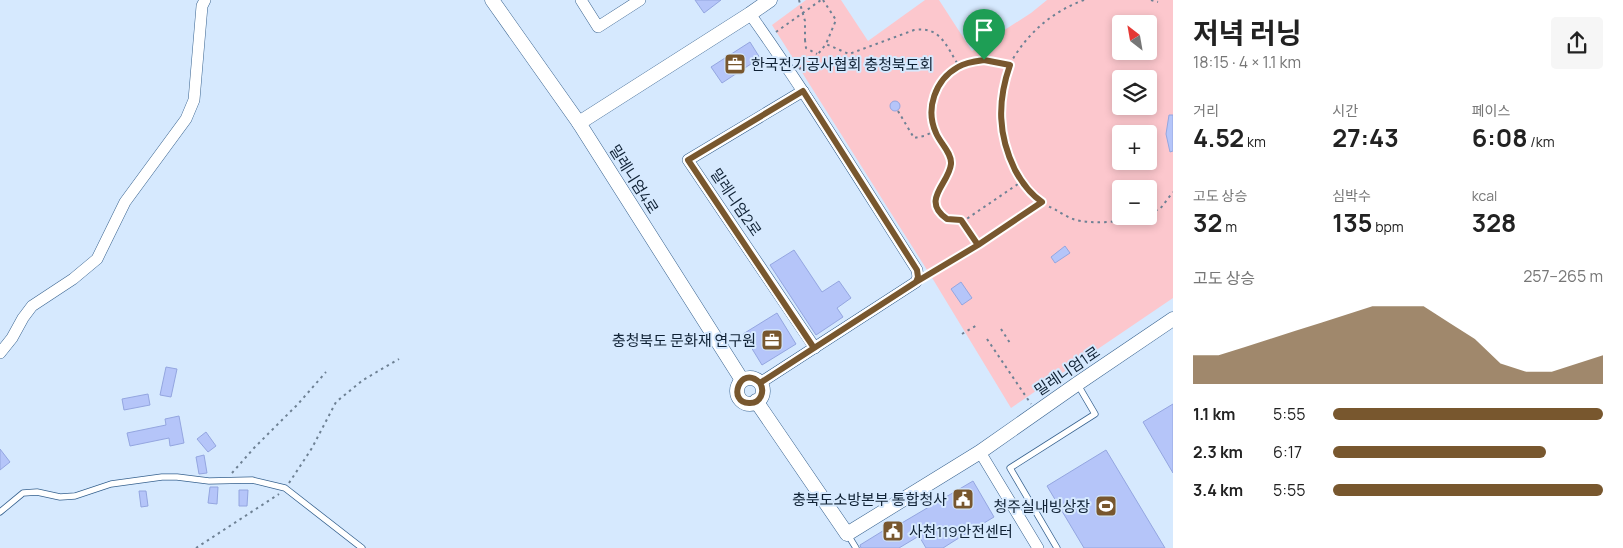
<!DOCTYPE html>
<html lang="ko">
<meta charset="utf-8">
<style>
:root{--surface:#fff;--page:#f6f6f6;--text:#222;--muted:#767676;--accent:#78572e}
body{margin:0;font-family:Manrope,"Noto Sans KR",sans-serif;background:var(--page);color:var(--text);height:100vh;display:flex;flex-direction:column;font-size:19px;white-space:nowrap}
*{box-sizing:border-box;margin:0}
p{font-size:16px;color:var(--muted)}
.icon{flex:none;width:28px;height:28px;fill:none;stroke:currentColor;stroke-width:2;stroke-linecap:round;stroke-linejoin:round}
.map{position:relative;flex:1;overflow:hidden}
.details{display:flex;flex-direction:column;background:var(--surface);width:450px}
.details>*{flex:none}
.needle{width:32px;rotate:329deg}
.buttons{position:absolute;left:1112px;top:15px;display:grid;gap:10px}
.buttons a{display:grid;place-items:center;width:45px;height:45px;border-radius:5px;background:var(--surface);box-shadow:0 2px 8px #0003;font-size:25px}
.pin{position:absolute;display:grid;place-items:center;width:42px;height:42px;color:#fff;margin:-51px -21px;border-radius:50% 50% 50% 0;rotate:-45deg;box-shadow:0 0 5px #0007}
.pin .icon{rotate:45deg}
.round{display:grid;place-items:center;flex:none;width:52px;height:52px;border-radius:5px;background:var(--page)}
.headline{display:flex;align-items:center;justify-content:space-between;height:85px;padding:0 20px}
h1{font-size:28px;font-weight:700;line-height:38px}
.metrics{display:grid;grid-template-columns:repeat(3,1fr);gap:8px;height:85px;padding:5px 20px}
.metrics div{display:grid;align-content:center}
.metrics b{font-size:25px;font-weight:700}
.metrics small{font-size:14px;font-weight:400}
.metrics p{font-size:14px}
.chart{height:140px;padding:10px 20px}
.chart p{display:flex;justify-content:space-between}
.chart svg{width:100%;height:90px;margin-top:5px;fill:var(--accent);opacity:.7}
ul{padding:0 20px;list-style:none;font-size:16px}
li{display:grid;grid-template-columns:80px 60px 1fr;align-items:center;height:38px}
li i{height:12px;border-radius:6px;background:var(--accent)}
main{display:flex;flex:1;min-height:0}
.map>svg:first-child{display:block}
.green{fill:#fcc7cd;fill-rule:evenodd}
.building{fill:#b5c5f9;stroke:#94a6e0}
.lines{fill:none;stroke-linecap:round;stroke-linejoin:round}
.service-casing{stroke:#37628f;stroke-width:7}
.minor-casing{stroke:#37628f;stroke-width:12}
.tertiary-casing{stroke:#37628f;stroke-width:15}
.path{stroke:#6e8194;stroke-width:2;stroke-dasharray:2.5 4;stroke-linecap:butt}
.service{stroke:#fff;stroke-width:5.5}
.minor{stroke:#fff;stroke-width:11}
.tertiary{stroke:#fff;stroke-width:14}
.path-bridge{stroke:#6e8194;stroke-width:2;stroke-dasharray:2.5 4;stroke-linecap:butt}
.route-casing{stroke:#fff;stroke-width:10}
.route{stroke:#78572e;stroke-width:6}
.labels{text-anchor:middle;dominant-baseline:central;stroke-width:4;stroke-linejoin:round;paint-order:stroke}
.poi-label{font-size:15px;fill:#0f2134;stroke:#d6e9fe;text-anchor:end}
.street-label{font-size:15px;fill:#0f2134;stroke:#d6e9fe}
</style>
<main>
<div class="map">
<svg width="1173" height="548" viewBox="0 0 1173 548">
<rect width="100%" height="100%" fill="#d6e9fe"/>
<!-- green -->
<path class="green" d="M806,0h35l27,41 57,-41h14l33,51 59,-38 16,-13h126v298l-162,110 -77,-127 -162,-256zM1121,24h28v27h-28zM1121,79h28v27h-28zM1121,134h28v27h-28zM1121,189h28v27h-28z"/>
<!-- building -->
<g class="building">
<path d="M695,0h26l-17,13z"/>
<path d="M750,42l10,16 -38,25 -11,-16z"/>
<circle cx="895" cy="106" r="5"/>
<path d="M1169,115h4v36l-3,1 -4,-18z"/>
<path d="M1065,246l5,7 -15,10 -4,-6z"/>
<path d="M794,250l28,42 17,-11 12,17 -14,10 6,9 -27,18 -46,-70z"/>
<path d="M961,282l11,16 -10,7 -11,-16z"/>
<path d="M777,313l19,31 -34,21 -19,-31z"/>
<path d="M166,367l11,2 -6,28 -11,-2z"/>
<path d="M148,394l2,11 -26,5 -2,-11z"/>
<path d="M1173,404v69l-30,-51z"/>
<path d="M179,416l5,27 -14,3 -1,-8 -39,8 -3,-13 39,-8 -1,-6z"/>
<path d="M206,432l10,14 -8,6 -11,-13z"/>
<path d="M0,449l10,13 -10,8z"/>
<path d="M1106,450l59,98h-81l-37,-62z"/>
<path d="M204,455l3,18 -8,1 -3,-17z"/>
<path d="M973,481l21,36 -40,24 -11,7h-17l-7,-12 -20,12h-38l-1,-3 39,-24 1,3z"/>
<path d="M210,487h8l-1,17 -9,-1z"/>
<path d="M239,490h9l-1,16h-8z"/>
<path d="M139,491h7l2,15 -7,1z"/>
</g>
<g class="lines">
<!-- service casing -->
<g class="service-casing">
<g id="service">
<path d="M0,512l23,-19 14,-1 23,5 15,-1 36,-12 51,-7h15l32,4 43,-1 33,8 77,60"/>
<path d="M848,535l8,13"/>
<path d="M1057,548l-47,-80 85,-54 -17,-29"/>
</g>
</g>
<!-- minor casing -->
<g class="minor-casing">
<g id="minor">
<path d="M581,0l17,27 42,-27"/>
<path d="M750,14c59,83 112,170 167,256l1,7 -2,5 -156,101"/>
<path d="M803,91l-115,69 127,188"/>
<path d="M0,353l12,-15 11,-20 9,-12 41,-27 24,-20 28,-57 61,-83 8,-19 8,-94 3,-6"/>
<path d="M980,452l58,96"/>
</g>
</g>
<!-- tertiary casing -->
<g class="tertiary-casing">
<g id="tertiary">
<path d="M492,0l87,123 163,257"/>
<path d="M579,123l171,-109 20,-14"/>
<circle cx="750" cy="391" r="13"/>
<path d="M756,401l91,133 133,-82 97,-68 96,-65"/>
</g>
</g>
<!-- path -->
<g class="path">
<path d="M823,0l13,20 -10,24"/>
<path d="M1084,0c-30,11 -53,30 -70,57 -10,16 -12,36 -12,55 0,29 9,63 31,84 6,6 15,10 23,14 5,3 11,7 17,9 18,6 50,3 68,-3"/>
<path d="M1151,0l7,2"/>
<path d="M776,32l45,-32"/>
<path d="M805,40l1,8 11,6"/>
<path d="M1010,65c-8,-2 -17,-5 -26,-5 -32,1 -59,31 -51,63 3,13 19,31 18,42 -2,19 -30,35 -4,54l18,1 56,-38"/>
<path d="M799,69l12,-6 15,-19 23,10 65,-24c27,-4 32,16 45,36"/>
<path d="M898,111l16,27 10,-2 11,-5"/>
<path d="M1149,213l11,-4 13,-17"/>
<path d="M961,220l17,25"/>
<path d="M929,275l49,-30 64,-43"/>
<path d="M1001,329l9,14"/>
<path d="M962,334l15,-9"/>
<path d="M987,339l44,65"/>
<path d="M232,473l22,-25 44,-44 28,-32"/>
<path d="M289,483l23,-35 24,-46 27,-22 36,-21"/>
<path d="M196,548l83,-54"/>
</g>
<!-- service -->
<use href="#service" class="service"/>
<!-- minor -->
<use href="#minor" class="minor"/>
<!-- tertiary -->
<use href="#tertiary" class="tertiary"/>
<!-- path-bridge -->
<path class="path-bridge" d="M799,0l6,21v19"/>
</g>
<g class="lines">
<!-- route casing -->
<g class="route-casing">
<path id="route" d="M984,60c-8,1 -18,2 -26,7 -23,13 -33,42 -22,66 4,10 16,20 15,31 -2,20 -31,36 -4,55l14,1 17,25 -62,37 2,-5 -1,-7 -114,-179 -115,69 126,188 -54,35c-20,-20 -34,21 -10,20 11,0 15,-12 10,-20l156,-101 62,-37 64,-43c-12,-8 -20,-19 -27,-32 -17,-35 -18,-68 -5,-105l-26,-5"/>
</g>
<!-- route -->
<use href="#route" class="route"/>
</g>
<!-- icons -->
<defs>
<g id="office-square" transform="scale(1.125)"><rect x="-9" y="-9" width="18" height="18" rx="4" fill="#78572e" stroke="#d6e9fe"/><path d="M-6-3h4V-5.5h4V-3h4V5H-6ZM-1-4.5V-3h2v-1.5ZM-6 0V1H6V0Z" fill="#fff"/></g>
<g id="civic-square" transform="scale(1.125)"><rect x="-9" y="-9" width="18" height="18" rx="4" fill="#78572e" stroke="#d6e9fe"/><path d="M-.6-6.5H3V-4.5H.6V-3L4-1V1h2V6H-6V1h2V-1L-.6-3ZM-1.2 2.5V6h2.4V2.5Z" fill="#fff"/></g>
<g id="stadium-square" transform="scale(1.125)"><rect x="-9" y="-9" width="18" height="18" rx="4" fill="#78572e" stroke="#d6e9fe"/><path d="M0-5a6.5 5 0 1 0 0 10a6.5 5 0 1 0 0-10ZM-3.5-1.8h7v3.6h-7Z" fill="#fff"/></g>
</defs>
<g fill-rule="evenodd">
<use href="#office-square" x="735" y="64"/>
<use href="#office-square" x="772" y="340"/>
<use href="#civic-square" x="963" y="499"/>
<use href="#stadium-square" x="1106" y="506"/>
<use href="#civic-square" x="893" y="531"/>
</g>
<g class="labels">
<!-- poi labels -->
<g class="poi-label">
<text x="751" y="64" text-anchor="start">한국전기공사협회 충청북도회</text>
<text x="756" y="340">충청북도 문화재 연구원</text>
<text x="947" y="499">충북도소방본부 통합청사</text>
<text x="1090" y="506">청주실내빙상장</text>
<text x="909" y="531" text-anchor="start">사천119안전센터</text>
</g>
<!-- street labels -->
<g class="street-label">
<text transform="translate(634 179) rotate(58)">밀레니엄4로</text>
<text transform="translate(736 202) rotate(56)">밀레니엄2로</text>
<text transform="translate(1067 371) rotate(-34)">밀레니엄1로</text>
</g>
</g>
</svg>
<div class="buttons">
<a><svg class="needle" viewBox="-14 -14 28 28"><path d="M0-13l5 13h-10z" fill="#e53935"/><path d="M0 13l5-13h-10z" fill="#767676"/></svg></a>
<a><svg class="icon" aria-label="layers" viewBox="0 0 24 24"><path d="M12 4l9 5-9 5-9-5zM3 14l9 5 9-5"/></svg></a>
<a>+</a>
<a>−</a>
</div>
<div class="pin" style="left:984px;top:60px;background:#1e9e55"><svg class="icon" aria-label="arrive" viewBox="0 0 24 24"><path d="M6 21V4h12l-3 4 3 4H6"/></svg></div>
</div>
<section class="details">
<div class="headline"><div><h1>저녁 러닝</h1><p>18:15 · 4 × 1.1 km</p></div><a class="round"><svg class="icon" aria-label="share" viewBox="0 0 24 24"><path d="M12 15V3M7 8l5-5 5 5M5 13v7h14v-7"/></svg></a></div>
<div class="metrics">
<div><p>거리</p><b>4.52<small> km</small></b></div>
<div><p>시간</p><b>27:43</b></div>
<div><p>페이스</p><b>6:08<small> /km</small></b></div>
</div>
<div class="metrics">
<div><p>고도 상승</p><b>32<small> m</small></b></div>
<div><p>심박수</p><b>135<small> bpm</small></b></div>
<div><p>kcal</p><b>328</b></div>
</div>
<div class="chart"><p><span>고도 상승</span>257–265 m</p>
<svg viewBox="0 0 160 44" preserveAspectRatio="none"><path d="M0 44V30L10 30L20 26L30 22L40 18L50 14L60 10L70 6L80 6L90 6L100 14L110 22L120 34L130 38L140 38L150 34L160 30V44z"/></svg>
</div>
<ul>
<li><b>1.1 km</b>5:55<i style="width:100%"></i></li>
<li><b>2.3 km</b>6:17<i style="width:79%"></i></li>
<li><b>3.4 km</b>5:55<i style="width:100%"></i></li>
</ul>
</section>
</main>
